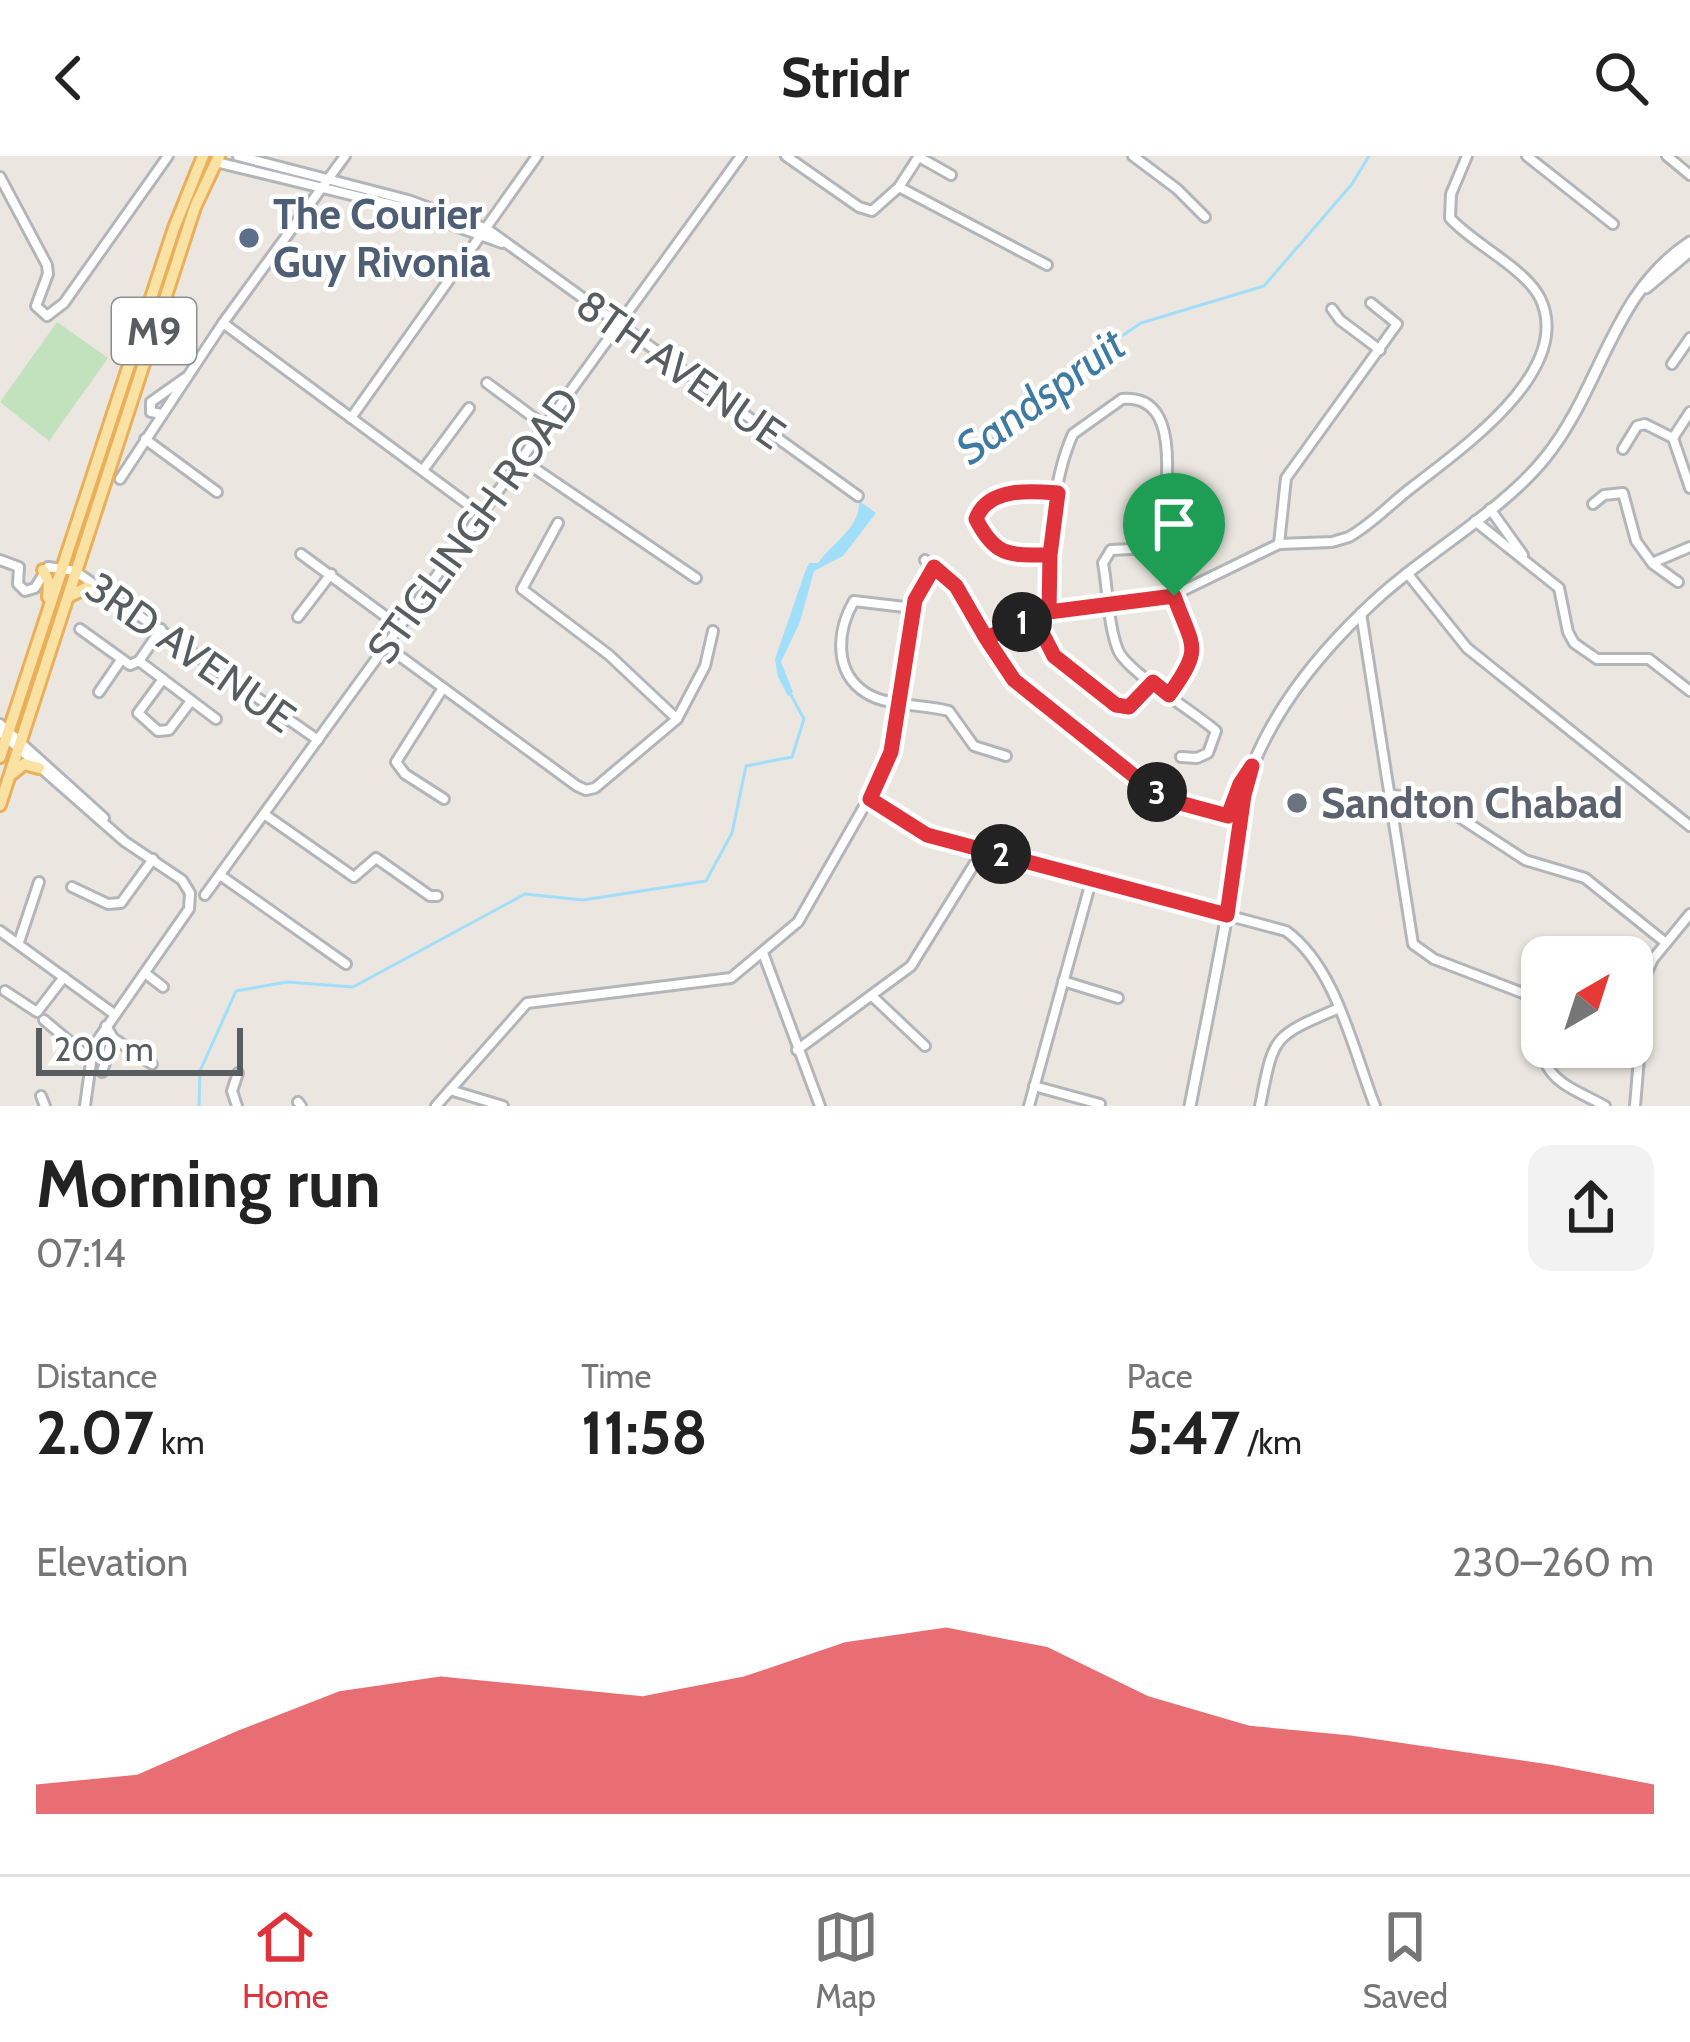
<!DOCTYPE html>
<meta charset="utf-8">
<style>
:root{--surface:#fff;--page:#f2f2f2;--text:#222;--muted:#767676;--line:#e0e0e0;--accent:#df323a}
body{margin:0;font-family:Cabin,sans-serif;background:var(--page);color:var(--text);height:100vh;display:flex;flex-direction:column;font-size:45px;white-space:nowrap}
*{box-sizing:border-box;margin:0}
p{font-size:39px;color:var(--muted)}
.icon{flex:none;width:66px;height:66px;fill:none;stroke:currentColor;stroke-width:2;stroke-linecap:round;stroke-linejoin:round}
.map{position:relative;height:950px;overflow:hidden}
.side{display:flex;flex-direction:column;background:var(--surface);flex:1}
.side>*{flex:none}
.needle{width:78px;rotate:39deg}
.fabs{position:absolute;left:1521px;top:780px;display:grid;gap:24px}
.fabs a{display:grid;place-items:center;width:132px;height:132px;border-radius:24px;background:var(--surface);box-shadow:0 3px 9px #0004;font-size:60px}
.scale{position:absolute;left:36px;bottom:30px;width:207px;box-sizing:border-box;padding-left:12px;border:6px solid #585d60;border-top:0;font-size:33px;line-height:42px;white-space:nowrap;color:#585d60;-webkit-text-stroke:9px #fff;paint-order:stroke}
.pin{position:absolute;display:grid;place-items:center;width:102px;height:102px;color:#fff;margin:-123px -51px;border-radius:50% 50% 50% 0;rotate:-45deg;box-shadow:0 0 12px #0007}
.pin .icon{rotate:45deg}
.km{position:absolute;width:60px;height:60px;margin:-30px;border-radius:50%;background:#222;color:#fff;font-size:33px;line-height:60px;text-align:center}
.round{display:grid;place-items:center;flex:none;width:126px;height:126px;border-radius:24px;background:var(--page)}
.headline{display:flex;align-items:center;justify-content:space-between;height:204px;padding:0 36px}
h1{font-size:66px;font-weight:700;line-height:90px}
.metrics{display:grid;grid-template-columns:repeat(3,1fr);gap:18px;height:204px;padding:12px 36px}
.metrics div{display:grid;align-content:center}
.metrics b{font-size:60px;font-weight:700}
.metrics small{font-size:33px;font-weight:400}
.metrics p{font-size:33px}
.chart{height:336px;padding:24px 36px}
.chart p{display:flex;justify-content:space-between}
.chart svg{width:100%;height:216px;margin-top:12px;fill:var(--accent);opacity:.7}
header{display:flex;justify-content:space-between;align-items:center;height:156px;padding:0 36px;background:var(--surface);font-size:54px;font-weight:700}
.tab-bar{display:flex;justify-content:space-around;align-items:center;height:168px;border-top:3px solid var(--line);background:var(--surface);font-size:33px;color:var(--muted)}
.tab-bar a{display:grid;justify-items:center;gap:6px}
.tab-bar .selected{color:var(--accent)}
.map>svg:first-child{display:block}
.green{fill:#c1e2bd}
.water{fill:#a1defa}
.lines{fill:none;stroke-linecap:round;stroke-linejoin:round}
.stream{stroke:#a1defa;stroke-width:3}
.minor-casing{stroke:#b2b6ba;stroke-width:14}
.secondary-casing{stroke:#b1b6ba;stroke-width:15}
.primary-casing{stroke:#e9af5b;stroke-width:16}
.minor{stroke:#fff;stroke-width:8}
.secondary{stroke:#fff;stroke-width:9}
.primary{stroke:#fae2a5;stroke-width:10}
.route-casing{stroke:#fff;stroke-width:24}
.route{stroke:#df323a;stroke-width:15}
.service-dot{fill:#5c6f8a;stroke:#fff;stroke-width:4.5}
.worship-dot{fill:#6b7280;stroke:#fff;stroke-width:4.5}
.labels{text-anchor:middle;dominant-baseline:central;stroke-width:9;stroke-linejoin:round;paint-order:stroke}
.shield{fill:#fff;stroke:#8a8e90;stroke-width:3}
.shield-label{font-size:39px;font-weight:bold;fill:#585d60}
.service-label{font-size:42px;font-weight:bold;fill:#4e5e75;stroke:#fff;text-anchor:start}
.street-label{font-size:42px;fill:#585d60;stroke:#fff}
.worship-label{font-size:42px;font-weight:bold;fill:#5b616d;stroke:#fff;text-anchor:start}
.water-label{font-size:45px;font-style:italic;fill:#3e7aa2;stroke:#fff}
</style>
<header><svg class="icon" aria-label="back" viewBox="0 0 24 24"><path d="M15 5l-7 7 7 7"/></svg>Stridr<svg class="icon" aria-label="search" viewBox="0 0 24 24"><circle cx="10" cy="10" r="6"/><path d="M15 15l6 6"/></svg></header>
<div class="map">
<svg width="1690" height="950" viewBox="0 0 1690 950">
<rect width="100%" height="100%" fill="#ebe7e0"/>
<!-- green -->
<path class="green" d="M57,166l51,36 -59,83 -49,-39z"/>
<!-- water -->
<path class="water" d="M859,345l17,12 -33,43 -29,15 -14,51 -19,40 12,30 -5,4 -10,-19 -3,-18 30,-87 4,-9h9c14,-20 43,-36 41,-62z"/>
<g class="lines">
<!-- stream -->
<g class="stream">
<path d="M980,294l19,-17 6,-17 136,-93 123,-37 88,-102 17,-28"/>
<path d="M199,950l1,-35 36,-80 51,-9 66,5 172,-93 58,6 123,-19 26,-48 14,-67 46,-9 12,-38 -13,-24"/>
</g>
<!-- minor casing -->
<g class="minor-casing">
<g id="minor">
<path d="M238,0l170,44 79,29 371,267"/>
<path d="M786,0l73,51 13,4 27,-24 20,-31"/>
<path d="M1133,0l44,33 28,28"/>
<path d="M1527,0l86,68"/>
<path d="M1667,0l23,19"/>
<path d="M919,1l32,18"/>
<path d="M216,6l189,46 97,35"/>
<path d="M0,21l47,88 1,9 -12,32 11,10 17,-13 104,-147"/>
<path d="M899,31l148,78"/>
<path d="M1332,153l8,11 40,30"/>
<path d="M223,167l258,191"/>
<path d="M1672,208l18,-26"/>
<path d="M487,227l58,43"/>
<path d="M1690,256l-17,26 17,50"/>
<path d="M162,258l-11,-2v-10l34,-24"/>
<path d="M351,262l186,-262"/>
<path d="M145,283l72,53"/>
<path d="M1623,293l14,-23 8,-2 28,14"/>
<path d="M521,303l175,119"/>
<path d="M423,314l46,-62"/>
<path d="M120,323l103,-156 122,-167"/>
<path d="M1593,348l11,-9 19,-2 13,48 16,22 38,-16"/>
<path d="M1490,353l33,46"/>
<path d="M1475,365l84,67 9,44 6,11 23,16h52l41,32"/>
<path d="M1279,388l7,-66 111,-154 -26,-21"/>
<path d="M301,398l99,73"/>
<path d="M1050,399c-40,0 -54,3 -74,-36 12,-32 53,-28 82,-26"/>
<path d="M0,404l19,7 -1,17 7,7 10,-3 13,-21 27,4 243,169"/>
<path d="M925,404l30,26 16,21 43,73 142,112 24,11 60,16"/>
<path d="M1653,408l25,18"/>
<path d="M1407,417l60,75 223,178"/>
<path d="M913,452l-59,-7c-17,29 -21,71 12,92 22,14 58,11 83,18l25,35 32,10"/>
<path d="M1049,456c1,-57 0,-125 24,-178l49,-35c44,-4 46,43 45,75"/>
<path d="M1361,457l52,331 21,15 94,36c8,12 9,22 10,37 4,49 28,53 67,74"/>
<path d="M298,461l33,-43"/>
<path d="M1033,461l21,39 62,49 16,1 21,-24"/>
<path d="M80,473l50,36 9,-4 22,-32"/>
<path d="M986,482l63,-26 125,-17 105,-51 53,-2 17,-5c25,-14 44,-36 66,-52 47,-37 160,-115 125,-187 -15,-30 -67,-54 -90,-80l1,-24 16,-38"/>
<path d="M386,490l191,140 9,4 9,-2 82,-69 -68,-64 -87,-66 36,-66"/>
<path d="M139,505l77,58"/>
<path d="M163,523l-25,34 20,18 11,-1 22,-29"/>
<path d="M443,532l-47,74 9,12 39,25"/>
<path d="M99,536l22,-32"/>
<path d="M1169,539l25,-39 -34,-99 -10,-9 -39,2 -8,13c5,27 5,62 15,87 9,22 77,62 98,81l-8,22 -11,5 -16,-1"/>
<path d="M677,563l28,-53 8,-35"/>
<path d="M0,568l104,94"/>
<path d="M0,576l124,109 58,39 8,13 -1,16 -92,132 -5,14 -7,51"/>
<path d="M1389,638l50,10 86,56 60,18 81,65"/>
<path d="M870,643l57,36 359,96c50,36 67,119 89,175"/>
<path d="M264,658l90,63 22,-19 54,38h7"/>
<path d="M220,719l126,89"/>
<path d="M72,731l36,17 13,-1 32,-44"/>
<path d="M205,739l536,-739"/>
<path d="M0,775l114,83"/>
<path d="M19,786l20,-60"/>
<path d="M763,797l57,153"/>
<path d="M145,817l18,14"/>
<path d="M1063,825l55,17"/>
<path d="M5,835l32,21 27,-35"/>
<path d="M872,840l53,50"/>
<path d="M44,864l38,32 10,3"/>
<path d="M106,870l7,12 39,26"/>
<path d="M797,894l114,-84 72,-116"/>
<path d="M102,916l11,-34"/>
<path d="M1034,930l66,18"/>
<path d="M450,934l53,16"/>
<path d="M41,940l4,10"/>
<path d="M298,946l3,4"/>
<path d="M237,950l-5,-15 6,-18"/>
<path d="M436,950l91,-103 204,-25 67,-56 87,-152 6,-18 24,-152 19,-33"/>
<path d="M1029,950l63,-228"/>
<path d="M1260,950c14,-70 11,-69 77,-97"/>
<path d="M1635,950l11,-132 7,-15 37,-45"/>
</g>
</g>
<!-- secondary casing -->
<g class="secondary-casing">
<g id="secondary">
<path d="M1646,132l44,-37"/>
<path d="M1228,660l17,-39"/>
<path d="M1190,950c14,-72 29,-143 41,-215 6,-41 6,-87 22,-126 24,-59 65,-110 111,-154 53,-53 136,-97 181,-153 57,-70 66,-164 145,-216"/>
</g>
</g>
<!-- primary casing -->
<g class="primary-casing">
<g id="primary">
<path d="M43,414l6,13 -1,14"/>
<path d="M68,441l18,-9 18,5"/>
<path d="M0,601l174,-529 29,-72"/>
<path d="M12,618l12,-10 15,4"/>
<path d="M0,649l195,-598 24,-51"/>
</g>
</g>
<!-- minor -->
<use href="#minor" class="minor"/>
<!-- secondary -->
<use href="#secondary" class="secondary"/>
<!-- primary -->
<use href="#primary" class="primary"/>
</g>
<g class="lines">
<!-- route casing -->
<g class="route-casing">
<path id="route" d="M1174,440l-125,16 1,-57 8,-62c-29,-2 -70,-6 -82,26 20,39 34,36 74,36l-1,57 -63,26 -30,-52 -22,-19 -19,33 -24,152 -21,47 57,36 300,80 17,-120 8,-29 -12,18 -12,32 -48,-13 -37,-20 -129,-103 -28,-42 48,-21 20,39 62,49 13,2 24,-25 16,13c35,-49 24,-46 5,-99"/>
</g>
<!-- route -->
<use href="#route" class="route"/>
</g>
<!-- markers -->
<circle class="service-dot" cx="249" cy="82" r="12"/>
<circle class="worship-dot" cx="1297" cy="647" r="12"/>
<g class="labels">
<!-- shield labels -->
<rect class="shield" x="112" y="142" width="84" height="66" rx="9"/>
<g class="shield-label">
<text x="154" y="175">M9</text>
</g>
<!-- service labels -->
<g class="service-label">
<text x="273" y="58">The Courier<tspan x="273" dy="48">Guy Rivonia</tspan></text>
</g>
<!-- street labels -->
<g class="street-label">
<text transform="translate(681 213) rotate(35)">8TH AVENUE</text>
<text transform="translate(473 369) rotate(-54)">STIGLINGH ROAD</text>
<text transform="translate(191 496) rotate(35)">3RD AVENUE</text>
</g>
<!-- worship labels -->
<g class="worship-label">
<text x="1321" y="647">Sandton Chabad</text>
</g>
<!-- water labels -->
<g class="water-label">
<text transform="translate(1040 240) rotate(-36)">Sandspruit</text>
</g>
</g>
</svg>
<div class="fabs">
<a><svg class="needle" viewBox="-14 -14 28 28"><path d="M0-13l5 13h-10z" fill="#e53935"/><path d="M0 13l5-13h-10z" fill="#767676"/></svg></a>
</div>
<div class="scale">200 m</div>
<div class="pin" style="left:1174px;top:440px;background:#1e9e55"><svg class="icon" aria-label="arrive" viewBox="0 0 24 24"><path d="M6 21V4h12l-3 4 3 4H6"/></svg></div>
<b class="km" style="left:1022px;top:466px">1</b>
<b class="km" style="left:1001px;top:698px">2</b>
<b class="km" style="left:1157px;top:636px">3</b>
</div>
<section class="side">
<div class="headline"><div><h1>Morning run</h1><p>07:14</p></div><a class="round"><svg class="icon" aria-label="share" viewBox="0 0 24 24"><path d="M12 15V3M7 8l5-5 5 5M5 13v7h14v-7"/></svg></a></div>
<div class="metrics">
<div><p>Distance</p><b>2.07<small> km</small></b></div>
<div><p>Time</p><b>11:58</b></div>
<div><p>Pace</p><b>5:47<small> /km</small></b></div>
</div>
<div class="chart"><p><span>Elevation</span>230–260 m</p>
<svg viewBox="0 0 160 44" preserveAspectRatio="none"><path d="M0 44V38L10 36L20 27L30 19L40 16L50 18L60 20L70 16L80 9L90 6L100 10L110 20L120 26L130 28L140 31L150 34L160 38V44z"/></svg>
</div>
</section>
<nav class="tab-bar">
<a class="selected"><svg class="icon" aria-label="home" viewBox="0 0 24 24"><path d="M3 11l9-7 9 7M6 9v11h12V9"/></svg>Home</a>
<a><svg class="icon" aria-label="map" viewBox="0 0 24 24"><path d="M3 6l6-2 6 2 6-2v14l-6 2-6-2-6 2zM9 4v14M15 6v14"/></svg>Map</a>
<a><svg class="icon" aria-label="saved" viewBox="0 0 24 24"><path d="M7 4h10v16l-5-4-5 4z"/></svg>Saved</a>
</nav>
